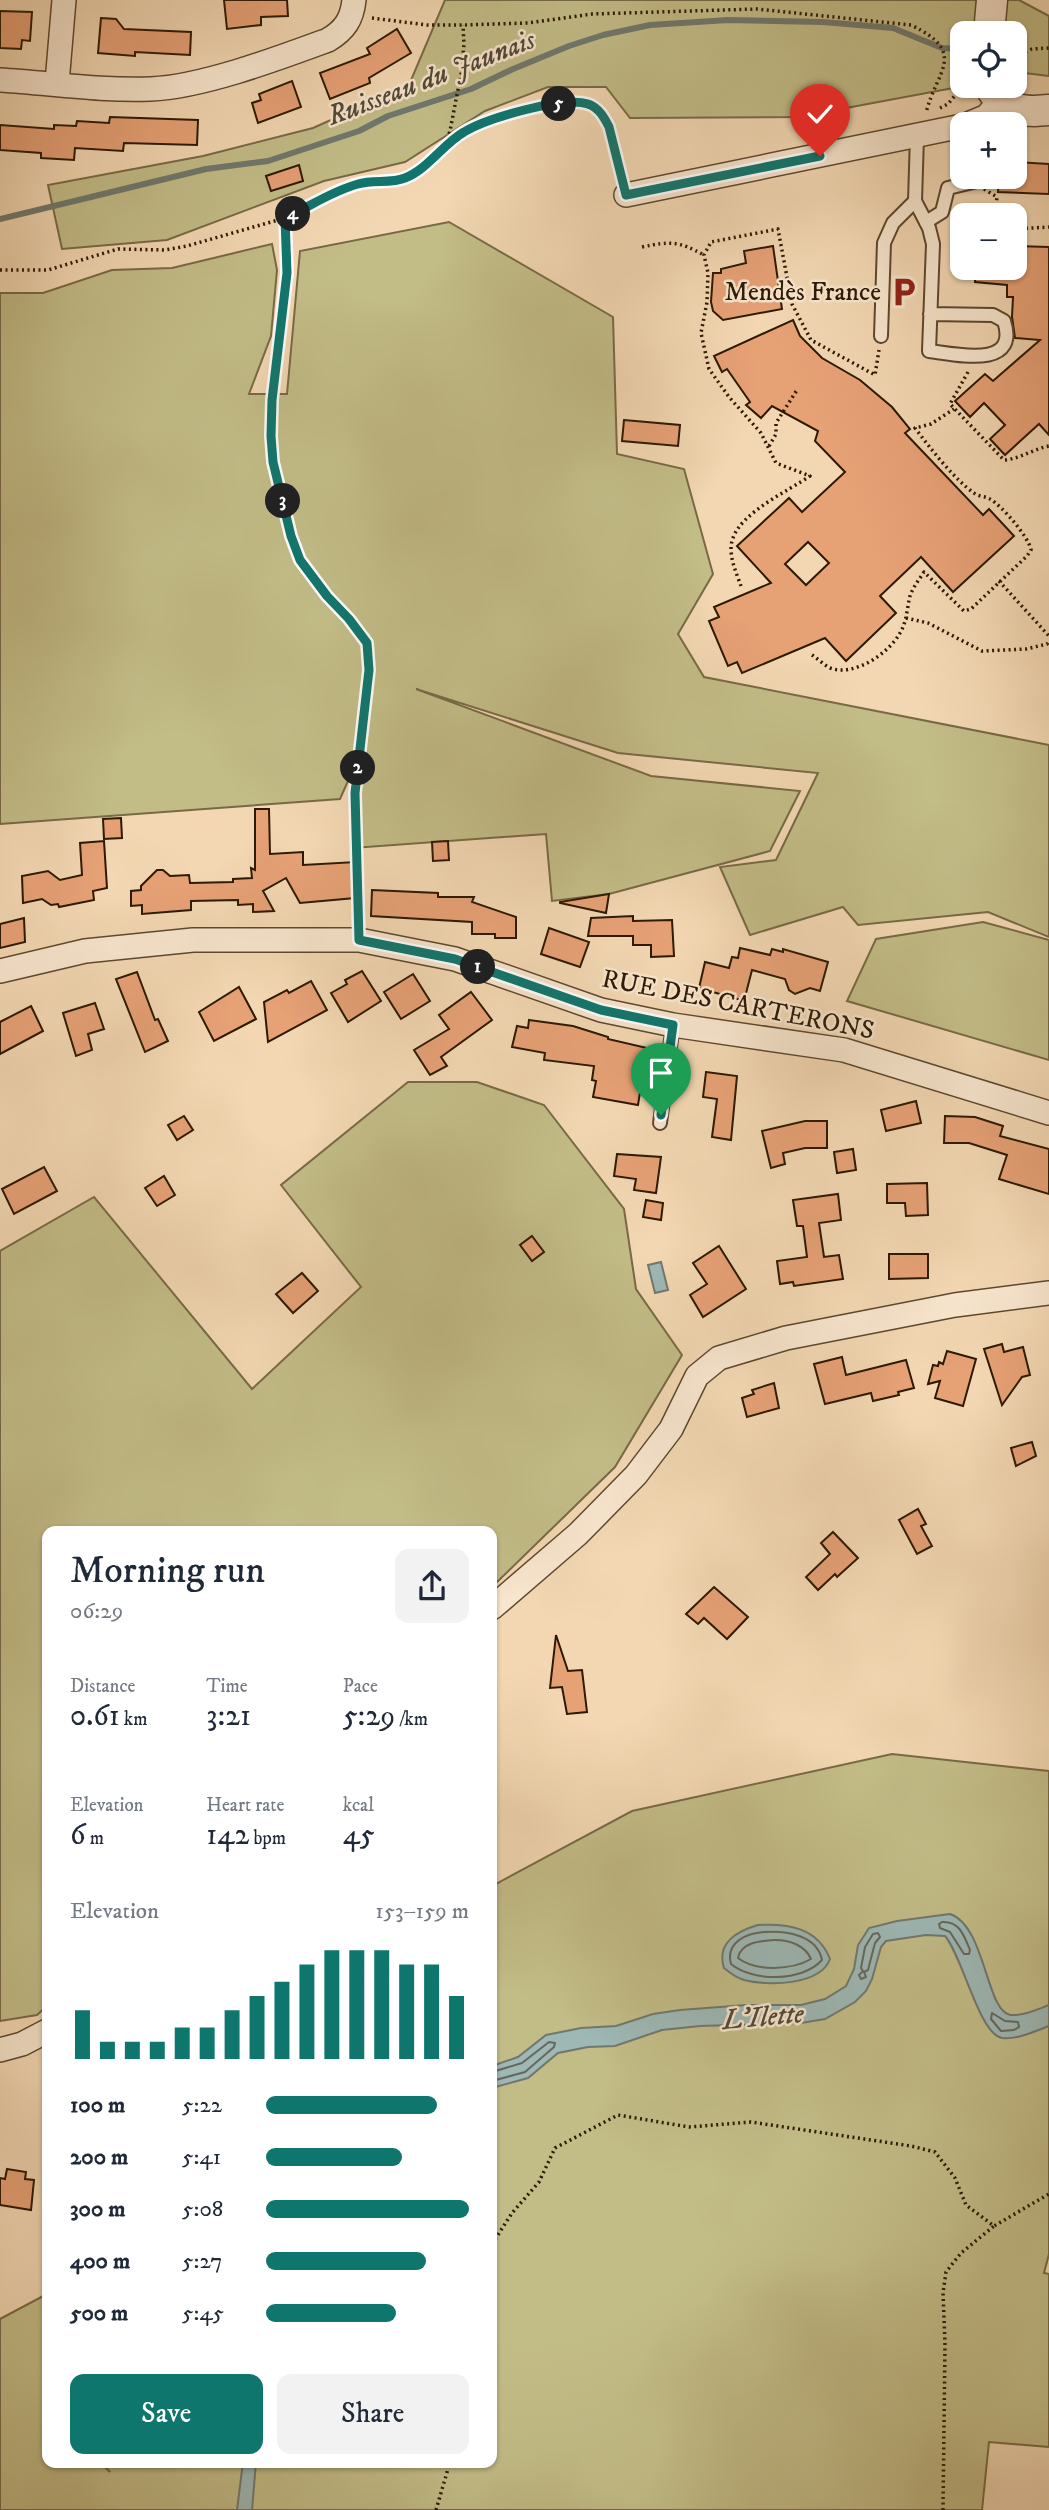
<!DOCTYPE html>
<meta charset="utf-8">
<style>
:root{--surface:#fff;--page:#f2f2f3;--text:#1f2937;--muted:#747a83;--accent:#0f766e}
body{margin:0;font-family:"IM FELL DW Pica",serif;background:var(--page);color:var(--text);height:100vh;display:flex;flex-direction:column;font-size:26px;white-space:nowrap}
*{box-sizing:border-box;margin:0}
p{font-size:23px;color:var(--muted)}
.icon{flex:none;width:38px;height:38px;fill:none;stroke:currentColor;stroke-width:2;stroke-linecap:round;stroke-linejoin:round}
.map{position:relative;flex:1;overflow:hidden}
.details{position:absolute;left:42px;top:1526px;width:455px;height:942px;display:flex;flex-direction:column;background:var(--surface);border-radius:14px;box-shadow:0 2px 5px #0004}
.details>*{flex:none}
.buttons{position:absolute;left:950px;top:21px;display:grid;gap:14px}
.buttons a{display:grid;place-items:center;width:77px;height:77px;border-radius:14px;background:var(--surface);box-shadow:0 2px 5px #0004;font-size:35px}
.pin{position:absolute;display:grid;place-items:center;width:60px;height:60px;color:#fff;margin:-72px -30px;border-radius:50% 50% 50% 0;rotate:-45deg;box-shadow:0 0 7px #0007}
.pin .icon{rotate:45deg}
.km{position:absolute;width:35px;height:35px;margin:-18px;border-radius:50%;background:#222;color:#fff;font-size:19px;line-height:35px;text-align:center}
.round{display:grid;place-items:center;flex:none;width:74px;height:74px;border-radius:14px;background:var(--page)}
.headline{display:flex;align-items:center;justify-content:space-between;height:119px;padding:0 28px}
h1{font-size:38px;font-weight:600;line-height:52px}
.figures{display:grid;grid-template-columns:repeat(3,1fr);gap:10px;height:119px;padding:7px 28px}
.figures div{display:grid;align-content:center}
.figures b{font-size:30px;font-weight:600}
.figures small{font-size:19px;font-weight:400}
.figures p{font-size:19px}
.chart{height:196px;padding:14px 28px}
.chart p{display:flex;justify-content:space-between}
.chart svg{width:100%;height:126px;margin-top:7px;stroke:var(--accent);stroke-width:6}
.cta{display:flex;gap:14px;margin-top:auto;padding:14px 28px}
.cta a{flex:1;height:80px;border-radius:14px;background:var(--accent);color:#fff;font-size:28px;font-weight:600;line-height:80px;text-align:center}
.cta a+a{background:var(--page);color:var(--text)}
ul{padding:0 28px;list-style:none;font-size:23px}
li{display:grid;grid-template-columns:112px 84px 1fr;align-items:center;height:52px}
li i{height:18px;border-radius:9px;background:var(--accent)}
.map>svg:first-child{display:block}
.green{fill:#c2bc87;stroke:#786a45;stroke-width:2}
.water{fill:#9db8b5;stroke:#70786e;stroke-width:2}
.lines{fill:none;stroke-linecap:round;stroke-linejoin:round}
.shore{stroke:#65685c;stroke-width:2}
.stream{stroke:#70786e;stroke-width:6}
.building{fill:#e6a175;stroke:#2d1903;stroke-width:2;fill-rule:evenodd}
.service-casing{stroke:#5e482f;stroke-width:16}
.minor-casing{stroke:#5e482f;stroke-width:26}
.tertiary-casing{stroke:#5e482f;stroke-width:33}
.path{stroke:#2d1903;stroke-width:3.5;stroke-dasharray:2 3.5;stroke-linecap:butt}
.service{stroke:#f7e5cd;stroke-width:12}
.minor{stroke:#f7e5cd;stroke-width:23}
.tertiary{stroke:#f7e5cd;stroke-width:30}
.route-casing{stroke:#fff;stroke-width:14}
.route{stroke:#0f766e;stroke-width:9}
.labels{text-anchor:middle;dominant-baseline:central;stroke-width:5;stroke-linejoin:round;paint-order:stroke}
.poi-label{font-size:26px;fill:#2d1903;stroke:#f7e5cd;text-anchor:end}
.street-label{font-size:26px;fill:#2d1903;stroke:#f7e5cd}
.water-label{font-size:28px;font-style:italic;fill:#4f4938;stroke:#f7e5cd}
</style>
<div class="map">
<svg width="1049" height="2510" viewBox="0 0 1049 2510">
<rect width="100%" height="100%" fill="#f2d7b2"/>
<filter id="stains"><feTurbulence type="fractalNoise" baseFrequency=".00286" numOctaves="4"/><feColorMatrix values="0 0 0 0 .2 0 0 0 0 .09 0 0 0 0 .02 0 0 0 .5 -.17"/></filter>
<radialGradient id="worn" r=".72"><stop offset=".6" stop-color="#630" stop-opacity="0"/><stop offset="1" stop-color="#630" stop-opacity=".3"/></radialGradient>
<!-- green -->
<g class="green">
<path d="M445,0h574l30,16v60l-34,-4v-39h-53v53h2l-166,31 -168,1 -24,-31h-58l-63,24 -80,51 -81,19 -157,59 -105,9 -14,-64 155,-29 110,-28 96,-43z"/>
<path d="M449,222l164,95 4,137 67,15 29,105 -35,60 26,43 345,68v192l-61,-25 -130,13 -15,-18 -93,28 -30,-68 56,-7 42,-87 -200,-20 -202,-64 235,87 149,15 -30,60 -161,43 -57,7 -6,-67 -193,14 -3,-36 2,-40 -12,27 -340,25v-531h43l69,-23 60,-2 100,-24 5,26 -6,66 -22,58h38l13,-143z"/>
<path d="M983,922l66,18v120l-202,-59 29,-62z"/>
<path d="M408,1082h69l67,23 80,104 12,80 46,66 -67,112 -123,120v-56h-445v475l-10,9 -37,6v-770l94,-54 158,192 109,-102 -80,-102z"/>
<path d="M892,1754l157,17v483l-5,19 5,1v173l-60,-5 -7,68h-982v-191l47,-25v168h53l10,10 -8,-10h390v-576l140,-75z"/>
</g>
<!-- water -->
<g class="water">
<path d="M661,1262l7,28 -13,3 -7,-28z"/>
<path d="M950,1914c36,12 36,99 61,101 13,1 27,-6 38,-10v21c-13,5 -33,14 -47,12 -23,-4 -39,-81 -57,-102l-19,-1 -40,6 -5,6 -9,32 -6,12 -11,11 -30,17 -24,4 -101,3 -38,4 -47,16 -27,1 -30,6 -30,25 -36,10v-22l26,-9 28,-22 35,-7 35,-2 37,-12 27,-4 66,-5h55l24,-6 21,-13 8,-17 4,-24 11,-17 28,-7z"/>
<path d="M758,1925c30,-2 60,3 72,34 -10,27 -63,27 -86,21 -7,-2 -14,-7 -20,-12 -8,-25 13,-37 34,-43z"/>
<path d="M243,2462h13l-4,48h-15z"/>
</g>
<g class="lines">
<!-- shore -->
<g class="shore">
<path d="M942,1922c18,-1 22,14 28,28l-1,4h-5l-14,-22 -10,-4 -1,-4z"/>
<path d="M765,1932c22,-1 52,3 57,28 -20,22 -69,22 -91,4 -6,-22 16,-31 34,-32z"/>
<path d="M878,1933l2,4 -5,6 -7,27 -4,2 2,5 -5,2 -2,-4 4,-4 -2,-3 4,-21 8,-13z"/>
<path d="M775,1940c14,0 30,5 36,19 -19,11 -55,13 -73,-1 3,-16 22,-17 37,-18z"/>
<path d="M992,2013l13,8 13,1 1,5 -5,3 -13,1 -10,-12z"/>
<path d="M492,2072l30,-9 27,-21 6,1 -1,4 -29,25 -33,9"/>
</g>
<!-- stream -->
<path class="stream" d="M0,219l206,-50 62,-8 91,-30 29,-15 83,-27 42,-20 56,-23 34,-11 47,-10 78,-5 95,2 70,6 49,20 20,1"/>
</g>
<!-- building -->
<g class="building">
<path d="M224,0h63l1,16 -27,1v8l-34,4z"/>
<path d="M0,11l32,1 -2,29 -8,-1 -1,9 -21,-1z"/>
<path d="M101,18l15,1 8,10 67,3 -1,23 -55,-3v4l-37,-3z"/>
<path d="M397,29l14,24 -42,25 1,5 -40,16 -10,-26 50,-19 -3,-6z"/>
<path d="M292,81l9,26 -43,16 -6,-20 9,-3 -2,-6z"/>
<path d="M110,117l88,3 -1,25 -73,-2 -1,8 -48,-3 -1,12 -33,-2v-5l-41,-3v-25l54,4v-4l22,1 1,-5 32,2z"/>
<path d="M1015,162l34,2v30l-51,-2 1,-15h16z"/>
<path d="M299,165l4,16 -32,10 -5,-15z"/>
<path d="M773,246l9,63 -59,11 -10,-9 -2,-9 2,-29h8v-4l25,-6 -2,-12z"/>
<path d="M1015,246l34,1v188l-10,-11 -34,31 -15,-16 15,-14 -21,-22 -14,14 -15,-16 30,-27 8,7 47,-41 -25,-2 -3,-21 1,-20h-6v-12l-32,-3 1,-14h39z"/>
<path d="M793,320l7,16 22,22 38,22 32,27 18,22 -5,4 78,82 6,-6 25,27 -61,56 -32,-35 -41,39 16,17 -50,48 -21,-23 -83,35 -5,-11 -9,4 -19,-45 10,-4 -5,-10 57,-24 -34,-37 52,-48 13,14 43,-40 -30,-31 3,-10 -46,-25 -11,12 -15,-13 4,-3 -23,-33 -5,3 -8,-16zM808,542l21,21 -23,22 -21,-21z"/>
<path d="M624,420l56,5 -2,21 -56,-5z"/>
<path d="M255,809h14l1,45 33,-2v13l53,-3 -1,36 -55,5 -14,-25 -23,13 11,20 -21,1v-8l-15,1v-5l-47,1v9l-49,4v-9l-11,1v-15l10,-1v-4l16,-16h6l7,6 19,-1 1,8 43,-1v-3l19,-1 -1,-10 4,2z"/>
<path d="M121,818l1,20 -18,1 -1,-20z"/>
<path d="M104,841l3,47 -14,3 1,9 -35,7 -1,-3 -7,1 -9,-6 -19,4 -1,-27 26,-5 12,9 22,-5 -2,-32z"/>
<path d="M448,841l1,19 -16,1 -1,-19z"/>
<path d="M372,890l66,3v4h36l-2,5 44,15v21h-21v-4h-23v-12l-101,-6z"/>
<path d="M609,894l-3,19 -46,-10v-1z"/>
<path d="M633,916v5l39,-1 2,36 -23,1v-12h-18v-9h-45l3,-18z"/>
<path d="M24,918l1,24 -25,6v-24z"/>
<path d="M549,928l40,14 -9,25 -39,-13z"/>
<path d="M740,948l30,7 2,-6 11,3v-3l45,13 -8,29 -10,-3 -15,6 -6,-4 -4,-11 -33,-9 -8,31 -45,-13 6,-26 24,6 3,-11 6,1z"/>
<path d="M362,971l19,30 -33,21 -17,-29 16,-9 -2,-4z"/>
<path d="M137,972l18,48 3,-1 10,22 -23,11 -29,-73z"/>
<path d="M413,974l17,27 -29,18 -17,-27z"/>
<path d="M311,981l16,29 -59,32 -4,-40 23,-12 2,3z"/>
<path d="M239,987l17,32 -42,22 -15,-29z"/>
<path d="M471,992l21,28 -51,37 6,9 -17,9 -16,-25 35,-21 -10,-14z"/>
<path d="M95,1003l9,26 -16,5 4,16 -16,6 -13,-43z"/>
<path d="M31,1006l12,25 -43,23v-32z"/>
<path d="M529,1020l44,6 35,11v2l39,9 -9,57 -45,-8 3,-16 -4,-1 2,-14 -50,-6 1,-7 -33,-6 5,-21 11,2z"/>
<path d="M706,1072l31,4 -6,64 -19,-3 5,-38 -14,-2z"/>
<path d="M916,1101l5,22 -35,8 -5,-21z"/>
<path d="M184,1116l9,14 -16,10 -9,-15z"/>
<path d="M945,1116l30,1 28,9 -3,10 49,13v45l-50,-15 8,-24 -38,-12h-25z"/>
<path d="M805,1121h22v27h-22l-22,5 2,11 -14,4 -9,-37z"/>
<path d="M853,1149l3,21 -19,3 -3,-21z"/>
<path d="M617,1154l44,3 -5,36 -22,-3 2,-11 -22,-3z"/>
<path d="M44,1167l13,24 -43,23 -12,-25z"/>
<path d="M164,1176l11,19 -18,11 -12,-18z"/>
<path d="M927,1183l1,32 -22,1 -1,-13h-18v-19z"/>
<path d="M838,1194l3,26 -22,3 5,34 15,-2 4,24 -49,7 -1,-4 -13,2 -3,-23 30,-4 -4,-31h-6l-4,-26z"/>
<path d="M646,1200l17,3 -2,17 -18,-3z"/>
<path d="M532,1236l12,16 -12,9 -12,-16z"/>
<path d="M719,1246l27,43 -43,28 -13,-22 17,-11 -14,-21z"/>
<path d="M889,1254h39v24l-39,1z"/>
<path d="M302,1273l16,18 -25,22 -17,-19z"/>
<path d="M1002,1344l2,8 19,-5 7,28 -8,2 -20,28 -18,-56z"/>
<path d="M947,1351l29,8 -13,47 -28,-8 5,-17 -12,3 5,-19 5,1 1,-4 4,2z"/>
<path d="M842,1357l4,18 60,-15 8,28 -16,4 1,3 -26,6 -2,-8 -46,11 -11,-40z"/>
<path d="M774,1383l5,25 -32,9 -5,-19 12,-4 -2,-4z"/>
<path d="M1032,1442l4,14 -20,10 -5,-18z"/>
<path d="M918,1509l8,15 -5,2 11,20 -15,8 -18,-34z"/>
<path d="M833,1532l25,26 -21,19 -2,-3 -17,16 -12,-13 24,-23 -9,-11z"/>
<path d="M714,1587l34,30 -21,22 -23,-21 -6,6 -12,-10z"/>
<path d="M556,1635l12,36 14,-1 5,42 -20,2 -5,-27 -12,1z"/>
<path d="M7,2169l19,3 -1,7 9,1 -3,30 -31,-5v-27l5,1z"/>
</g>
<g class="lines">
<!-- service casing -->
<g class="service-casing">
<g id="service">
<path d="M915,201l14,27 4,16 -4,107c26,3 91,19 75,-30l-11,-6 -63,-1"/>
<path d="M926,222l16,-10 6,-24 25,-6"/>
<path d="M881,336l3,-93 9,-20 22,-22 2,-65"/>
<path d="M660,1123l13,-98"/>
</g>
</g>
<!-- minor casing -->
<g class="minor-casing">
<g id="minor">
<path d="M0,80c50,3 101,11 151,9 51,-2 128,-31 177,-49 17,-10 24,-21 26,-40"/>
<path d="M57,83l7,-83"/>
<path d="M968,124l19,-8 13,-16"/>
<path d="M626,195l336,-69"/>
<path d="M0,971l85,-20 108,-11h166l96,19 146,51 72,15 171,25 205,63"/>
<path d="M492,1608l86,-74 58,-59 35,-46 26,-53 22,-18 67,-20 169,-33 94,-12"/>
<path d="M0,2050l22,-6 25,-13"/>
</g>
</g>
<!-- tertiary casing -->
<g class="tertiary-casing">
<g id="tertiary">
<path d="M989,33l3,-33"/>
<path d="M990,86c12,24 34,27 59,24"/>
</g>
</g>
<!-- path -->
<g class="path">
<path d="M372,18l55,7h36l65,-2 64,-9 165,-5 154,16c58,28 25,46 15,88"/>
<path d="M1015,56l17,-7 17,-1"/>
<path d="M940,108l8,-4 15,-18"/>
<path d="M445,144c12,-8 24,-16 38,-22 21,-9 98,-28 115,-12 16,15 19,46 23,66"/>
<path d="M984,189l13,8 -2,18"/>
<path d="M285,218l2,55 -15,127 -1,36 2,26 18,73 9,25 27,36 22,23 18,24 2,27 -14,123 2,128"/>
<path d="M1015,229l34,-2"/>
<path d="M642,247c29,-6 36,-6 62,8"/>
<path d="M0,270h48l70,-21 47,1 22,-4 98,-28 69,-33 38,-4 21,-7 32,-30 5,-13 11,-57 3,-29 -1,-20"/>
<path d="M968,372l-18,32 54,56c16,-1 29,-11 45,-14"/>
<path d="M769,446l7,-12v-11l21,-33"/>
<path d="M999,581l50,55"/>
<path d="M741,586c-5,-14 -14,-33 -8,-48 9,-26 55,-47 77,-62l-34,-13 -15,-30 -32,-36 -20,-28 -8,-36 6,-31 1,-29 -4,-18 7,-13 67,-13 14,75 19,36 64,35 4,-25"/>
<path d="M906,618l22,5 54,28 44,-2 21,-5 2,-3"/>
<path d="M812,655c6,4 12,10 18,13 25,9 59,-15 70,-35 7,-12 7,-25 10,-37 3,-9 9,-16 14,-24l40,39 7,-2 56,-53 4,-6c-2,-13 -30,-45 -41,-51 -5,-3 -11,-2 -16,-6 -20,-14 -44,-45 -59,-65l16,-4 23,-15"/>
<path d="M492,2244l20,-31 27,-31 16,-34 63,-33 71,12 62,-5 160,24 24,6 20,26 11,27 28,21 55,-32"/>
<path d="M492,2291v14"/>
<path d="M436,2510l14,-48"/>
<path d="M943,2510l2,-167 -2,-50 3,-21 15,-19 33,-27"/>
</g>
<!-- service -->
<use href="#service" class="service"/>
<!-- minor -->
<use href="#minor" class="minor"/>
<!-- tertiary -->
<use href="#tertiary" class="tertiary"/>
</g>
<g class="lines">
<!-- route casing -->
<g class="route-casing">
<path id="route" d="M661,1115l12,-90 -72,-15 -146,-51 -96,-19 -4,-147 14,-123 -2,-27 -18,-24 -22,-23 -27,-36 -9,-24 -18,-74 -2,-26 1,-36 15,-127 -2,-55c24,-11 47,-27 73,-34 15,-5 32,0 47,-6 23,-9 38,-34 59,-46 23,-14 99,-36 124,-28 11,4 16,13 21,23l17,68 194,-39"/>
</g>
<!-- route -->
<use href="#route" class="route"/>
</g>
<!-- icons -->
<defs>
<g id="parking-bare" transform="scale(2.415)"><path d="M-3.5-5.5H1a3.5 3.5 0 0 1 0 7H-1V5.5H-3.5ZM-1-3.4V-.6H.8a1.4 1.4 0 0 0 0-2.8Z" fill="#8f2418" stroke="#f7e5cd" stroke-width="2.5" paint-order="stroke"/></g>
</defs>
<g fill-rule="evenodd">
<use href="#parking-bare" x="904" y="292"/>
</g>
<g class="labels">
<!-- poi labels -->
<g class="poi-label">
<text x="881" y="292">Mendès France</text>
</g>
<!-- street labels -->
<g class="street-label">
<text transform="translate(738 1005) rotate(11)">RUE DES CARTERONS</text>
</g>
<!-- water labels -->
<g class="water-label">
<text transform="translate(431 78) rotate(-21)">Ruisseau du Jaunais</text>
<text transform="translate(763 2017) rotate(-5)">L'Ilette</text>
</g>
</g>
<rect width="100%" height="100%" filter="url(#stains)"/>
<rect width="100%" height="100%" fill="url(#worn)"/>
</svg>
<div class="buttons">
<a><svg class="icon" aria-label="locate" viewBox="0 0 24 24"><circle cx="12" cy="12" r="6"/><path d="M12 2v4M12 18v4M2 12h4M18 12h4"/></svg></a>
<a>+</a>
<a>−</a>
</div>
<div class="pin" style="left:661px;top:1115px;background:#1e9e55"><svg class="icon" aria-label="arrive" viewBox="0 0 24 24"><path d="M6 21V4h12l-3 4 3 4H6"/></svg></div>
<div class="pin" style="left:820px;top:156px;background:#d93025"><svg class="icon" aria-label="check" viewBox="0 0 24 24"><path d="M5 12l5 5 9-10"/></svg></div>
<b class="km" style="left:478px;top:967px">1</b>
<b class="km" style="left:358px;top:768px">2</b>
<b class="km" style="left:283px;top:501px">3</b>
<b class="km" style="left:293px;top:214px">4</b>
<b class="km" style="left:559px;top:104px">5</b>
<section class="details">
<div class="headline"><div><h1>Morning run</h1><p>06:29</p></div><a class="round"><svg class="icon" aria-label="share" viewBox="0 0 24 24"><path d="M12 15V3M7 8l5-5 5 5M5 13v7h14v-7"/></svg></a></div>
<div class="figures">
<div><p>Distance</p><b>0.61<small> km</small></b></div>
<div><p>Time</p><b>3:21</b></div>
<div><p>Pace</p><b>5:29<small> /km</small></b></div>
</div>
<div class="figures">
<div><p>Elevation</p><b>6<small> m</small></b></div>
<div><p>Heart rate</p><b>142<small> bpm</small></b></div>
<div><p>kcal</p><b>45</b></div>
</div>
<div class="chart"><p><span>Elevation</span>153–159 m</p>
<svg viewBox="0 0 160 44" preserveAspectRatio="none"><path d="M5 44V27M15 44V38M25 44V38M35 44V38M45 44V33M55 44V33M65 44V27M75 44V22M85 44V17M95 44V11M105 44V6M115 44V6M125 44V6M135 44V11M145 44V11M155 44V22"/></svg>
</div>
<ul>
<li><b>100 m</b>5:22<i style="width:84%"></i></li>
<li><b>200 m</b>5:41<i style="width:67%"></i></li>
<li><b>300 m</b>5:08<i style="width:100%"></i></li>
<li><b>400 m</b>5:27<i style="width:79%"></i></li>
<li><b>500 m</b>5:45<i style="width:64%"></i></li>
</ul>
<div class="cta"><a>Save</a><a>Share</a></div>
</section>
</div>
